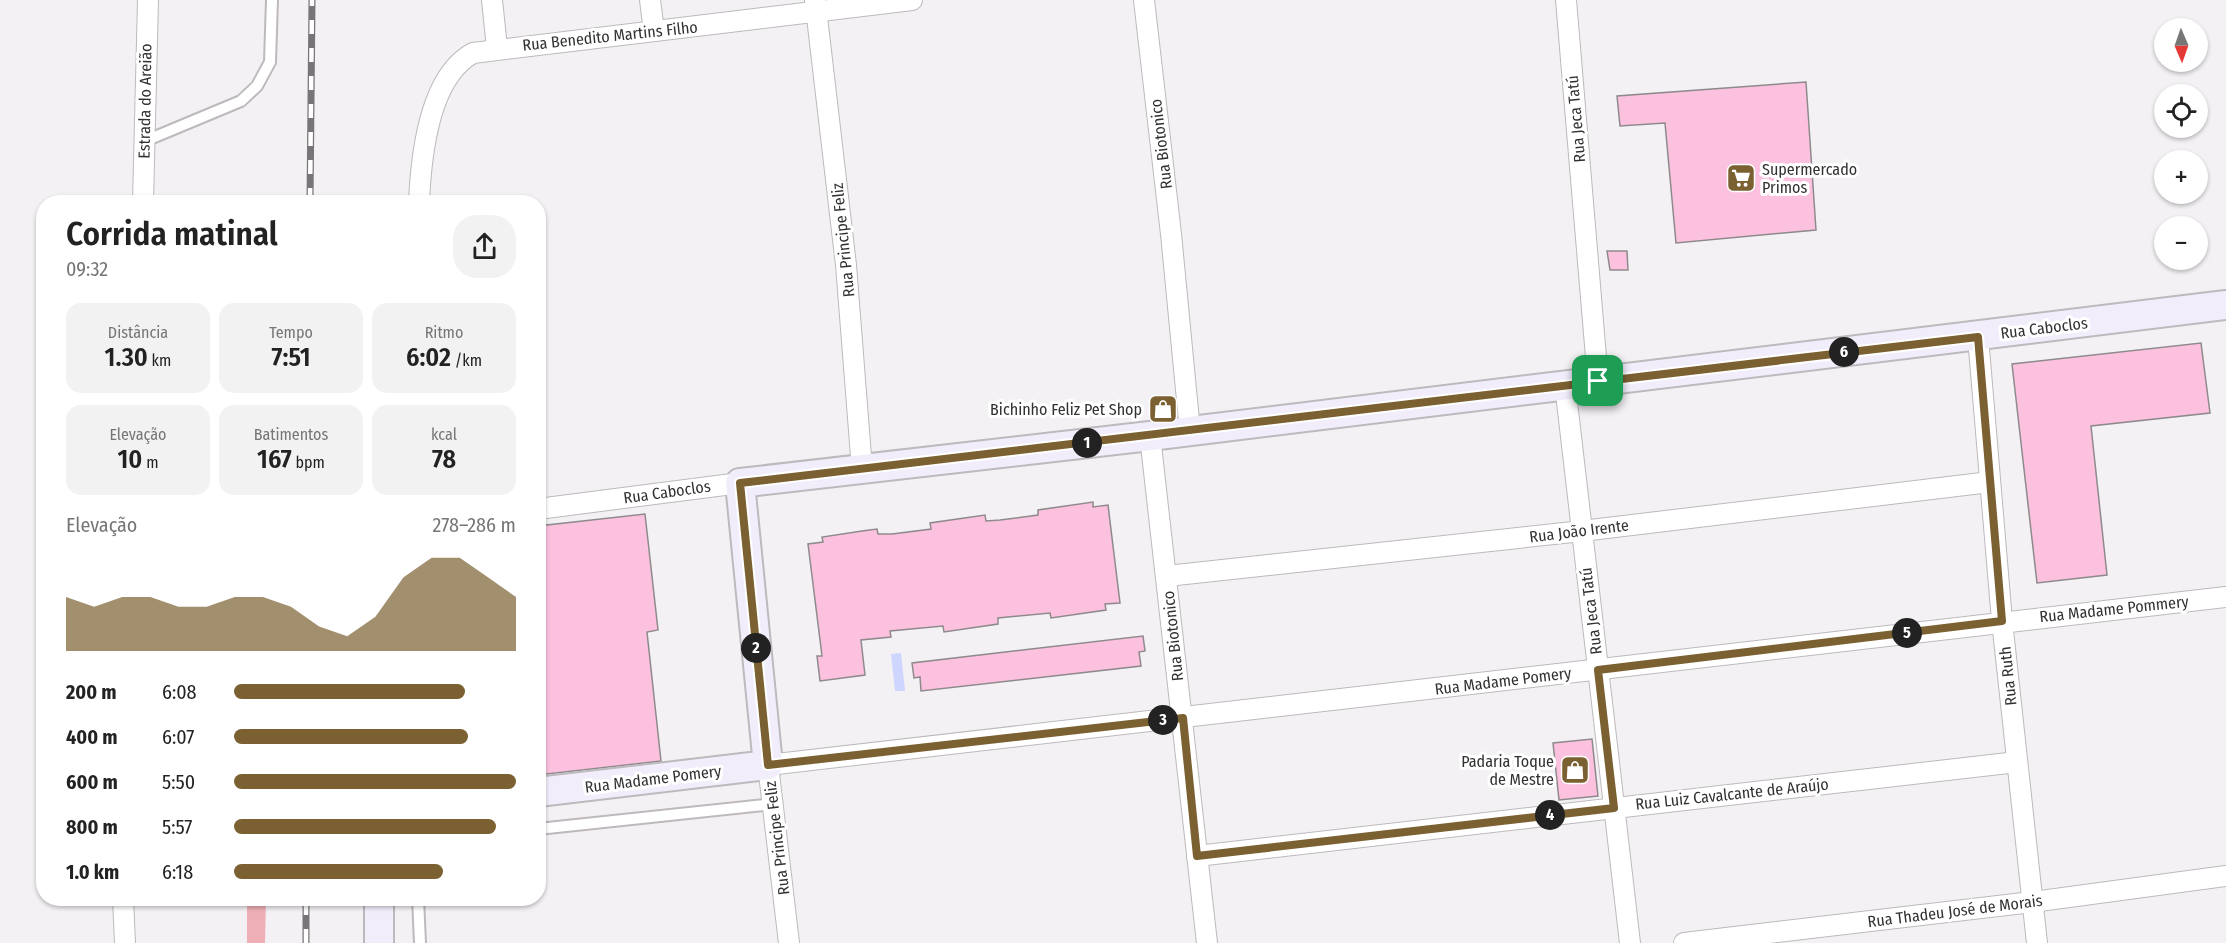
<!DOCTYPE html>
<html lang="pt">
<meta charset="utf-8">
<style>
:root{--surface:#fff;--page:#f2f2f2;--text:#222;--muted:#767676;--accent:#7b6032}
body{margin:0;font-family:"Fira Sans Condensed",sans-serif;background:var(--page);color:var(--text);height:100vh;display:flex;flex-direction:column;font-size:22px;white-space:nowrap}
*{box-sizing:border-box;margin:0}
p{font-size:20px;color:var(--muted)}
.icon{flex:none;width:33px;height:33px;fill:none;stroke:currentColor;stroke-width:2;stroke-linecap:round;stroke-linejoin:round}
.map{position:relative;flex:1;overflow:hidden}
.details{position:absolute;left:36px;top:195px;width:510px;height:711px;display:flex;flex-direction:column;background:var(--surface);border-radius:24px;box-shadow:0 2px 4px #0004}
.details>*{flex:none}
.needle{width:39px;rotate:178deg}
.fabs{position:absolute;left:2154px;top:18px;display:grid;gap:12px}
.fabs a{display:grid;place-items:center;width:54px;height:54px;border-radius:50%;background:var(--surface);box-shadow:0 2px 4px #0004;font-size:30px}
.pin{position:absolute;display:grid;place-items:center;width:51px;height:51px;color:#fff;margin:-26px;border-radius:12px;box-shadow:0 3px 9px #0006}
.km{position:absolute;width:30px;height:30px;margin:-15px;border-radius:50%;background:#222;color:#fff;font-size:16px;line-height:30px;text-align:center}
.round{display:grid;place-items:center;flex:none;width:63px;height:63px;border-radius:24px;background:var(--page)}
.head{display:flex;align-items:center;justify-content:space-between;height:102px;padding:0 30px}
h1{font-size:33px;font-weight:600;line-height:45px}
.figures{display:grid;grid-template-columns:repeat(3,1fr);gap:9px;height:102px;padding:6px 30px}
.figures div{display:grid;align-content:center;border-radius:15px;background:var(--page);text-align:center}
.figures b{font-size:26px;font-weight:600}
.figures small{font-size:16px;font-weight:400}
.figures p{font-size:16px}
.chart{height:168px;padding:12px 30px}
.chart p{display:flex;justify-content:space-between}
.chart svg{width:100%;height:108px;margin-top:6px;fill:var(--accent);opacity:.7}
ul{padding:0 30px;list-style:none;font-size:20px}
li{display:grid;grid-template-columns:96px 72px 1fr;align-items:center;height:45px}
li i{height:15px;border-radius:8px;background:var(--accent)}
.map>svg:first-child{display:block}
.green{fill:#eeafb7}
.water{fill:#ced5fe}
.building{fill:#fcc1de;stroke:#8e8a8c;stroke-width:1.5}
.lines{fill:none;stroke-linecap:round;stroke-linejoin:round}
.lane-casing{stroke:#bdb9bd;stroke-width:14}
.street-casing{stroke:#bdb9bd;stroke-width:22}
.secondary-casing{stroke:#bdb9bd;stroke-width:32}
.lane{stroke:#fff;stroke-width:10}
.street{stroke:#fff;stroke-width:20}
.secondary{stroke:#f2edfb;stroke-width:28}
.rail-casing{stroke:#787578;stroke-width:7}
.rail{stroke:#fff;stroke-width:4.5;stroke-dasharray:14;stroke-linecap:butt}
.route-casing{stroke:#fff;stroke-width:12}
.route{stroke:#7b6032;stroke-width:8}
.labels{text-anchor:middle;dominant-baseline:central;stroke-width:6;stroke-linejoin:round;paint-order:stroke}
.street-label{font-size:16px;fill:#323032;stroke:#fff}
.poi-label{font-size:16px;fill:#323032;stroke:#fff;text-anchor:end}
</style>
<div class="map">
<svg width="2226" height="943" viewBox="0 0 2226 943">
<rect width="100%" height="100%" fill="#f4f1f5"/>
<!-- green -->
<path class="green" d="M247,899h19l-1,44h-18z"/>
<!-- water -->
<path class="water" d="M901,653l4,38h-10l-4,-37z"/>
<!-- building -->
<g class="building">
<path d="M1806,82l10,148 -140,13 -11,-120 -45,3 -3,-30z"/>
<path d="M1607,251h20l1,19h-18z"/>
<path d="M2201,343l9,70 -119,13 16,149 -70,8 -25,-219z"/>
<path d="M1093,502v5l15,-2 12,98 -15,1 1,6 -55,8 -1,-5 -52,5v6l-54,8 -1,-6 -53,5 1,6 -30,3 4,35 -45,6 -3,-25h5l-14,-112 15,-2 -1,-5 40,-6 15,-2 1,5h14l39,-5 -1,-6 55,-8 1,6 14,-1 38,-5v-5z"/>
<path d="M645,514l13,116 -11,2 14,129 -123,14v-249z"/>
<path d="M1143,636l2,15 -6,1 2,14 -220,25 -1,-14 -6,1 -2,-15z"/>
<path d="M1592,739l6,57 -39,4 -6,-57z"/>
</g>
<g class="lines">
<!-- lane casing -->
<g class="lane-casing">
<g id="lane">
<path d="M145,141l96,-40 16,-15 13,-24 2,-62"/>
<path d="M538,829l235,-25"/>
<path d="M418,898l2,45"/>
</g>
</g>
<!-- street casing -->
<g class="street-casing">
<g id="street">
<path d="M492,0l5,48"/>
<path d="M650,0l4,31"/>
<path d="M815,0l31,265 16,204"/>
<path d="M1144,0l27,234 19,197"/>
<path d="M1566,0l32,381"/>
<path d="M143,202l5,-202"/>
<path d="M419,202c2,-46 10,-125 54,-149l439,-53"/>
<path d="M1978,337l24,284 35,322"/>
<path d="M1565,385l65,558"/>
<path d="M1150,436l57,507"/>
<path d="M538,509l202,-26"/>
<path d="M1167,576l415,-45 408,-49"/>
<path d="M1197,856l820,-94"/>
<path d="M123,898l2,45"/>
<path d="M789,943l-21,-178 1458,-168"/>
<path d="M1684,943l348,-41 194,-26"/>
</g>
</g>
<!-- secondary casing -->
<g class="secondary-casing">
<g id="secondary">
<path d="M538,792l230,-27 -28,-282 410,-47 1076,-131"/>
<path d="M379,898v45"/>
</g>
</g>
<!-- lane -->
<use href="#lane" class="lane"/>
<!-- street -->
<use href="#street" class="street"/>
<!-- secondary -->
<use href="#secondary" class="secondary"/>
<!-- rail casing -->
<g class="rail-casing">
<g id="rail">
<path d="M310,202l2,-202"/>
<path d="M306,943v-45"/>
</g>
</g>
<!-- rail -->
<use href="#rail" class="rail"/>
</g>
<g class="lines">
<!-- route casing -->
<g class="route-casing">
<path id="route" d="M1978,337l24,284 -404,49 16,138 -417,48 -14,-138 -415,47 -28,-282z"/>
</g>
<!-- route -->
<use href="#route" class="route"/>
</g>
<!-- icons -->
<defs>
<g id="supermarket-square" transform="scale(1.5)"><rect x="-9" y="-9" width="18" height="18" rx="4" fill="#7b6032" stroke="#fff"/><path d="M-6-5.5h2.5l.6 2H6L4.5 2H-2.5L-4.4-4H-6ZM-1.5 3.2a1.3 1.3 0 1 0 .1 0ZM3 3.2a1.3 1.3 0 1 0 .1 0Z" fill="#fff"/></g>
<g id="shop-square" transform="scale(1.5)"><rect x="-9" y="-9" width="18" height="18" rx="4" fill="#7b6032" stroke="#fff"/><path d="M-5-2.5h2.3a2.7 3.5 0 0 1 5.4 0H5L5.5 6h-11ZM-1.5-2.5h3a1.5 2.3 0 0 0-3 0Z" fill="#fff"/></g>
</defs>
<g fill-rule="evenodd">
<use href="#supermarket-square" x="1741" y="178"/>
<use href="#shop-square" x="1163" y="409"/>
<use href="#shop-square" x="1575" y="770"/>
</g>
<g class="labels">
<!-- street labels -->
<g class="street-label">
<text transform="translate(610 36) rotate(-6)">Rua Benedito Martins Filho</text>
<text transform="translate(145 101) rotate(-89)">Estrada do Areião</text>
<text transform="translate(1576 119) rotate(-95)">Rua Jeca Tatú</text>
<text transform="translate(1161 144) rotate(-97)">Rua Biotonico</text>
<text transform="translate(843 240) rotate(-96)">Rua Principe Feliz</text>
<text transform="translate(2044 328) rotate(-7)">Rua Caboclos</text>
<text transform="translate(667 492) rotate(-8)">Rua Caboclos</text>
<text transform="translate(1579 531) rotate(-7)">Rua João Irente</text>
<text transform="translate(2114 609) rotate(-6)">Rua Madame Pommery</text>
<text transform="translate(1591 611) rotate(-97)">Rua Jeca Tatú</text>
<text transform="translate(1173 636) rotate(-96)">Rua Biotonico</text>
<text transform="translate(2008 676) rotate(-96)">Rua Ruth</text>
<text transform="translate(1503 681) rotate(-7)">Rua Madame Pomery</text>
<text transform="translate(653 779) rotate(-7)">Rua Madame Pomery</text>
<text transform="translate(1732 794) rotate(-6)">Rua Luiz Cavalcante de Araújo</text>
<text transform="translate(777 838) rotate(-97)">Rua Principe Feliz</text>
<text transform="translate(1955 911) rotate(-7)">Rua Thadeu José de Morais</text>
</g>
<!-- poi labels -->
<g class="poi-label">
<text x="1762" y="169" text-anchor="start">Supermercado<tspan x="1762" dy="18">Primos</tspan></text>
<text x="1142" y="409">Bichinho Feliz Pet Shop</text>
<text x="1554" y="761">Padaria Toque<tspan x="1554" dy="18">de Mestre</tspan></text>
</g>
</g>
</svg>
<div class="fabs">
<a><svg class="needle" viewBox="-14 -14 28 28"><path d="M0-13l5 13h-10z" fill="#e53935"/><path d="M0 13l5-13h-10z" fill="#767676"/></svg></a>
<a><svg class="icon" aria-label="locate" viewBox="0 0 24 24"><circle cx="12" cy="12" r="6"/><path d="M12 2v4M12 18v4M2 12h4M18 12h4"/></svg></a>
<a>+</a>
<a>−</a>
</div>
<div class="pin" style="left:1598px;top:381px;background:#1e9e55"><svg class="icon" aria-label="arrive" viewBox="0 0 24 24"><path d="M6 21V4h12l-3 4 3 4H6"/></svg></div>
<b class="km" style="left:1087px;top:443px">1</b>
<b class="km" style="left:756px;top:648px">2</b>
<b class="km" style="left:1163px;top:720px">3</b>
<b class="km" style="left:1550px;top:815px">4</b>
<b class="km" style="left:1907px;top:633px">5</b>
<b class="km" style="left:1844px;top:352px">6</b>
<section class="details">
<div class="head"><div><h1>Corrida matinal</h1><p>09:32</p></div><a class="round"><svg class="icon" aria-label="share" viewBox="0 0 24 24"><path d="M12 15V3M7 8l5-5 5 5M5 13v7h14v-7"/></svg></a></div>
<div class="figures">
<div><p>Distância</p><b>1.30<small> km</small></b></div>
<div><p>Tempo</p><b>7:51</b></div>
<div><p>Ritmo</p><b>6:02<small> /km</small></b></div>
</div>
<div class="figures">
<div><p>Elevação</p><b>10<small> m</small></b></div>
<div><p>Batimentos</p><b>167<small> bpm</small></b></div>
<div><p>kcal</p><b>78</b></div>
</div>
<div class="chart"><p><span>Elevação</span>278–286 m</p>
<svg viewBox="0 0 160 44" preserveAspectRatio="none"><path d="M0 44V22L10 26L20 22L30 22L40 26L50 26L60 22L70 22L80 26L90 34L100 38L110 30L120 14L130 6L140 6L150 14L160 22V44z"/></svg>
</div>
<ul>
<li><b>200 m</b>6:08<i style="width:82%"></i></li>
<li><b>400 m</b>6:07<i style="width:83%"></i></li>
<li><b>600 m</b>5:50<i style="width:100%"></i></li>
<li><b>800 m</b>5:57<i style="width:93%"></i></li>
<li><b>1.0 km</b>6:18<i style="width:74%"></i></li>
</ul>
</section>
</div>
